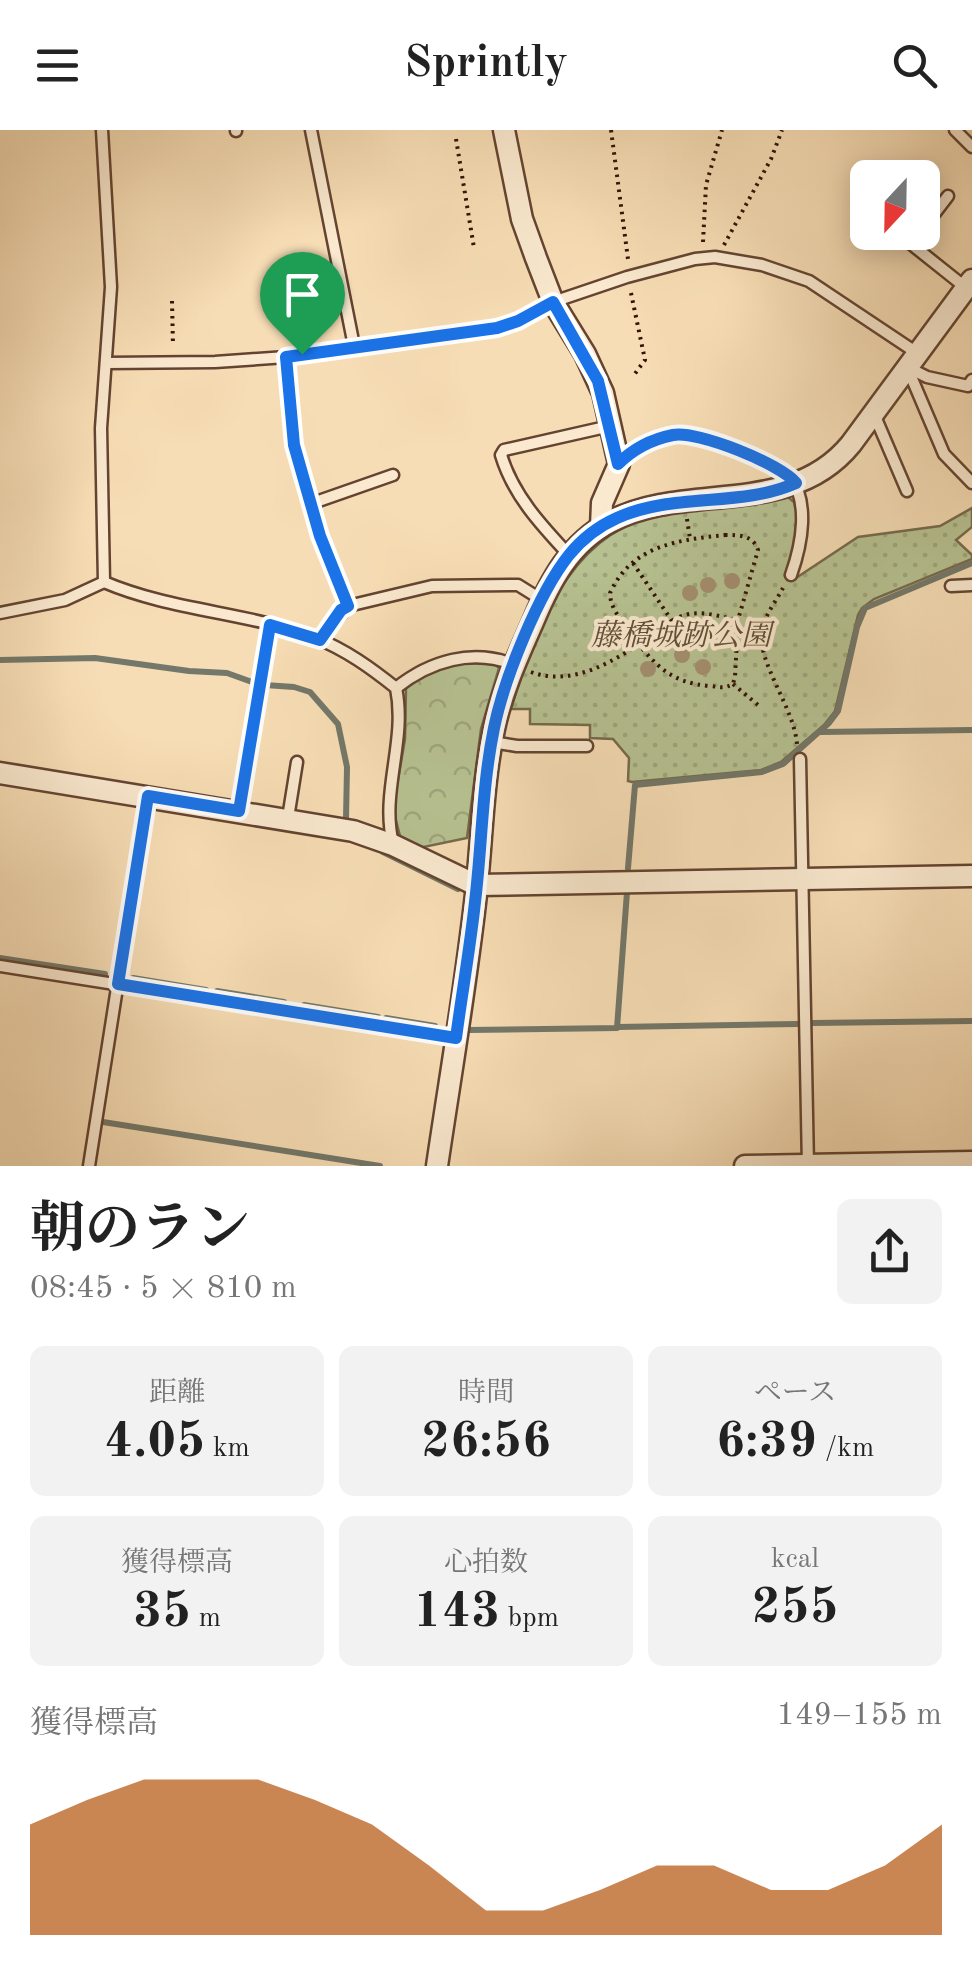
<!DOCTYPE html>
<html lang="ja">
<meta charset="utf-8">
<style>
:root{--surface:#fff;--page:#f2f2f2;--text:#222;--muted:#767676;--accent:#b45309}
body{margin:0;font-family:"Old Standard TT","Noto Serif JP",serif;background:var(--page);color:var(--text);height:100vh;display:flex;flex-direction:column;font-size:38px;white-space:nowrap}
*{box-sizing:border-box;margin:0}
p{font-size:32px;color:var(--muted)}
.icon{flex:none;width:55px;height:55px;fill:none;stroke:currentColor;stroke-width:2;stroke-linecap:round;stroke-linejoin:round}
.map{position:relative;height:1036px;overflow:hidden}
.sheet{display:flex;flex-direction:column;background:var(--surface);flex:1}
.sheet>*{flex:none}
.needle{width:65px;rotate:202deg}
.buttons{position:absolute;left:850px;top:30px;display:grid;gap:20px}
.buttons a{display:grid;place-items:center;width:90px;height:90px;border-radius:15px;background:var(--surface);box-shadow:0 5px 25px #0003;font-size:50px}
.pin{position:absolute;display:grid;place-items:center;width:85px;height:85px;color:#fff;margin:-102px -42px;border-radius:50% 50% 50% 0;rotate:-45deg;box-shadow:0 0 10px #0007}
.pin .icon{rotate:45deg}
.round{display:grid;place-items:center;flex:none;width:105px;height:105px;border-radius:15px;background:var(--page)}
.headline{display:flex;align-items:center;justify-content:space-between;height:170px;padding:0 30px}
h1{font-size:55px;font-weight:700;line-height:75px}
.metrics{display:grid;grid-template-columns:repeat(3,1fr);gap:15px;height:170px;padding:10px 30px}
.metrics div{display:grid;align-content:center;border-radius:15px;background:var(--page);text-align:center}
.metrics b{font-size:50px;font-weight:700}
.metrics small{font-size:28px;font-weight:400}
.metrics p{font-size:28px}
.chart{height:280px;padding:20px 30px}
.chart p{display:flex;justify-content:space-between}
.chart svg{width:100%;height:180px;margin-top:10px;fill:var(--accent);opacity:.7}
header{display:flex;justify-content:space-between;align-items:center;height:130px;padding:0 30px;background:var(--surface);font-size:45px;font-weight:700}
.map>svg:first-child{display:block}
.forest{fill:url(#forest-crowns);stroke:#756a4c;stroke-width:2.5}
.park{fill:url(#park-dots);stroke:#756a4c;stroke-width:2.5}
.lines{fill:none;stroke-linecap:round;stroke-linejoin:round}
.stream{stroke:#73786a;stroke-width:6}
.service-casing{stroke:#644431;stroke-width:15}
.minor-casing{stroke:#644431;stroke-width:25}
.path{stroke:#331105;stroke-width:4;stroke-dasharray:2.5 5;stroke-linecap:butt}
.service{stroke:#fae9cf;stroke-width:10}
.minor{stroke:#fae9cf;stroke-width:20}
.tree{fill:#a48f6f}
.route-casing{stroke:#fff;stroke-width:20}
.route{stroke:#1a73e8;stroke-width:12}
.labels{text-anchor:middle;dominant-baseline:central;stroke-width:8;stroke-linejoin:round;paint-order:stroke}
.park-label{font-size:30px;font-style:italic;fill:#614f36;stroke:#fae9cf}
</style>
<header><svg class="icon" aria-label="menu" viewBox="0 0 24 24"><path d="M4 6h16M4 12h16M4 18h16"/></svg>Sprintly<svg class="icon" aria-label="search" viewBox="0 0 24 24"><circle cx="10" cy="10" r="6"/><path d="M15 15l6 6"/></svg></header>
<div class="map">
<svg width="972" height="1036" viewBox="0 0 972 1036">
<defs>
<pattern id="forest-crowns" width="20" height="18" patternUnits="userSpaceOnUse" patternTransform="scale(2.5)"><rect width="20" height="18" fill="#b7c292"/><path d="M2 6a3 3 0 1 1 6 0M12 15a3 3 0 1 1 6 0" fill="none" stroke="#9ea67c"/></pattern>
<pattern id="park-dots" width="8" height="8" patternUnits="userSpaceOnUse" patternTransform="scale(2.5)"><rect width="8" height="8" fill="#b7c292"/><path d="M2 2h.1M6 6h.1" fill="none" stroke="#9ea67c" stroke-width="1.8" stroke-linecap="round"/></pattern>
</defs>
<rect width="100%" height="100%" fill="#f7ddb5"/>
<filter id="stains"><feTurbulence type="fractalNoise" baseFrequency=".002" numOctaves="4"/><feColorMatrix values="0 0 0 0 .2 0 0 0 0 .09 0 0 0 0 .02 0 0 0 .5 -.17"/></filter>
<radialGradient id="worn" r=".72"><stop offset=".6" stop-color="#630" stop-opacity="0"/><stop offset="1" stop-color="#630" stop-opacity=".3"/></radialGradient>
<!-- forest -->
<path class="forest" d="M480,533h14l5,5 -18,61 -14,109 -48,10 -19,-12 -7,-27 12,-70 1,-51c17,-20 49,-25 74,-25z"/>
<!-- park -->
<path class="park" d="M788,367l8,7 1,30 -10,38 9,6 62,-41 82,-11 32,-18v19l-16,13 16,15v4l-98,40 -12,9 -4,7 -23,96 -11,14 -43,37 -20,8 -129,12 -4,-1 1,-23 -16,-19 -23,-1v-13l-60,-1v-15h-19c22,-75 56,-170 139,-192 46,-11 93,-8 138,-20z"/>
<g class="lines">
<!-- stream -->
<g class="stream">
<path d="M0,530l95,-2 94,13 38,2 25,9"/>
<path d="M265,555l29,2 16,5 28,32 9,43 -1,52"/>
<path d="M820,602l152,-2"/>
<path d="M383,722l75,37"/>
<path d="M628,738l7,-83 127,-13 21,-8 46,-41 9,-12 19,-84 8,-19 107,-45"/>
<path d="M0,828l105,16"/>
<path d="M133,848l73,12"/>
<path d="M217,861l67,11"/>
<path d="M304,875l74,12"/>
<path d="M386,888l49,8"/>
<path d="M813,893l159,-2"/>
<path d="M617,897l181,-3"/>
<path d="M469,900l148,-2 10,-136"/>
<path d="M103,992l277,44"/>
</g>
<!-- service casing -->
<g class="service-casing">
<g id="service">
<path d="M102,0l9,157 -10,141 3,154"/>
<path d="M236,0v1"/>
<path d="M311,0l43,216"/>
<path d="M955,0l17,17"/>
<path d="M922,100l26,-34"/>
<path d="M896,102l69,55"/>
<path d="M286,227l8,88 26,91 28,70"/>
<path d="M106,233l109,-1 71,-5 211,-29 50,-20 6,-6 74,-25 68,-18 20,-2 47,8 47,16 108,72"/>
<path d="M907,237l37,87 28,29"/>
<path d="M907,237l20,10 41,9 4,-6"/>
<path d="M874,284l33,77"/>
<path d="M619,334c13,-14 36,-27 56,-30 27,-3 90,26 114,40 21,28 13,70 2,101"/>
<path d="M310,374l83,-29"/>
<path d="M569,425c-28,-30 -56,-60 -68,-100l3,-5 106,-24"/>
<path d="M104,452c68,29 143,30 212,56 30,12 55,30 80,50 11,53 -16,104 -3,156"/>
<path d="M951,456l21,-1"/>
<path d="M0,483l65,-13 39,-18"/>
<path d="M320,510l28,-34 84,-20 86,-1 24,15"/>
<path d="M396,558c34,-27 76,-40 119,-23"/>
<path d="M492,612l25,4h70"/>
<path d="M800,629l8,407"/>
<path d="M288,688l9,-56"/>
<path d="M0,836l456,72"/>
<path d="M89,1036l58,-369"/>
</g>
</g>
<!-- minor casing -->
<g class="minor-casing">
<g id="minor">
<path d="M504,0l18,89 14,39 17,44 32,52 18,39 16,71 -17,39 -1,24"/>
<path d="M0,643l353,58 40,14 83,40 496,-9"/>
<path d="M437,1036c13,-88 28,-175 38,-263 7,-58 7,-117 19,-174 8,-38 24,-73 39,-107 17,-41 37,-79 77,-100 76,-41 180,-3 241,-78l121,-164"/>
<path d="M745,1036l227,-4"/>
</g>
</g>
<!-- path -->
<g class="path">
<path d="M611,0l17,129"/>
<path d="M456,9l18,109"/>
<path d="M703,112l3,-57 16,-55"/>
<path d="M724,115l47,-86 11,-29"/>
<path d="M631,163l14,67 -11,15"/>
<path d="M172,171l1,45"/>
<path d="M687,389l3,20"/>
<path d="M725,405c14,0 28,0 33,15l-20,70 -3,57 -2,7c-9,5 -13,3 -23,2 -39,-3 -56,-21 -78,-51 -9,-13 -22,-26 -22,-42 22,-48 68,-53 115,-58z"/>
<path d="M633,433l39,58"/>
<path d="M783,458c-7,13 -18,27 -21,42 -6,31 32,77 35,114"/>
<path d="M531,542c43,16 87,-13 121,-37 10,-7 21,-17 33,-20 17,-5 36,2 53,5"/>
<path d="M733,554l25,21"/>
<path d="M242,663l25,-154"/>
</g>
<!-- service -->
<use href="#service" class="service"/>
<!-- minor -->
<use href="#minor" class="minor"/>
</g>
<!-- trees -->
<g class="tree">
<circle cx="732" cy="451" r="8"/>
<circle cx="708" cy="455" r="8"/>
<circle cx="690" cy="463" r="8"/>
<circle cx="682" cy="525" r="8"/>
<circle cx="703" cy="537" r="8"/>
<circle cx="648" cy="539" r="8"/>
</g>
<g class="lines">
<!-- route casing -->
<g class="route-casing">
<path id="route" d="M553,172l45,79 20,83c15,-15 35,-25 55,-29 24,-5 108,29 123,48 -56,25 -122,9 -179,35 -18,8 -35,21 -48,37 -31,39 -65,124 -75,173 -12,58 -12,117 -19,174 -5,46 -13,91 -19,136l-338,-54 30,-188 91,15 31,-186 50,15 21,-30 7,-4 -28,-70 -26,-91 -8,-88 211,-29 21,-7z"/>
</g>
<!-- route -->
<use href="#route" class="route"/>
</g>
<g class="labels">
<!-- park labels -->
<g class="park-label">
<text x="681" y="507">藤橋城跡公園</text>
</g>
</g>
<rect width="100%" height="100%" filter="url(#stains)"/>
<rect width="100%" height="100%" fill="url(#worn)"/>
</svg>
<div class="buttons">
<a><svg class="needle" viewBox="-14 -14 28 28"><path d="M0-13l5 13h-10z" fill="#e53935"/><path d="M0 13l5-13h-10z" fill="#767676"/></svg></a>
</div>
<div class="pin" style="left:302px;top:224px;background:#1e9e55"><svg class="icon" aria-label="arrive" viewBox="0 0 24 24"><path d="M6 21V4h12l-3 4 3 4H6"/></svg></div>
</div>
<section class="sheet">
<div class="headline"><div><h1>朝のラン</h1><p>08:45 · 5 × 810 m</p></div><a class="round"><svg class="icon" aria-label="share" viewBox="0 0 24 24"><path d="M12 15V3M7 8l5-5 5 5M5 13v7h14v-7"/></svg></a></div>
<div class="metrics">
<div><p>距離</p><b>4.05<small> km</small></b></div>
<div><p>時間</p><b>26:56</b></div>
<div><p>ペース</p><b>6:39<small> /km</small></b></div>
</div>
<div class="metrics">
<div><p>獲得標高</p><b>35<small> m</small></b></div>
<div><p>心拍数</p><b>143<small> bpm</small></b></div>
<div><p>kcal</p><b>255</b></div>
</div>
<div class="chart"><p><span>獲得標高</span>149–155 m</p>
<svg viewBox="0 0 160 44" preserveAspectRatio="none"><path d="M0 44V17L10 11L20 6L30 6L40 6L50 11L60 17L70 27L80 38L90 38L100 33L110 27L120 27L130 33L140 33L150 27L160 17V44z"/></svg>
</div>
</section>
